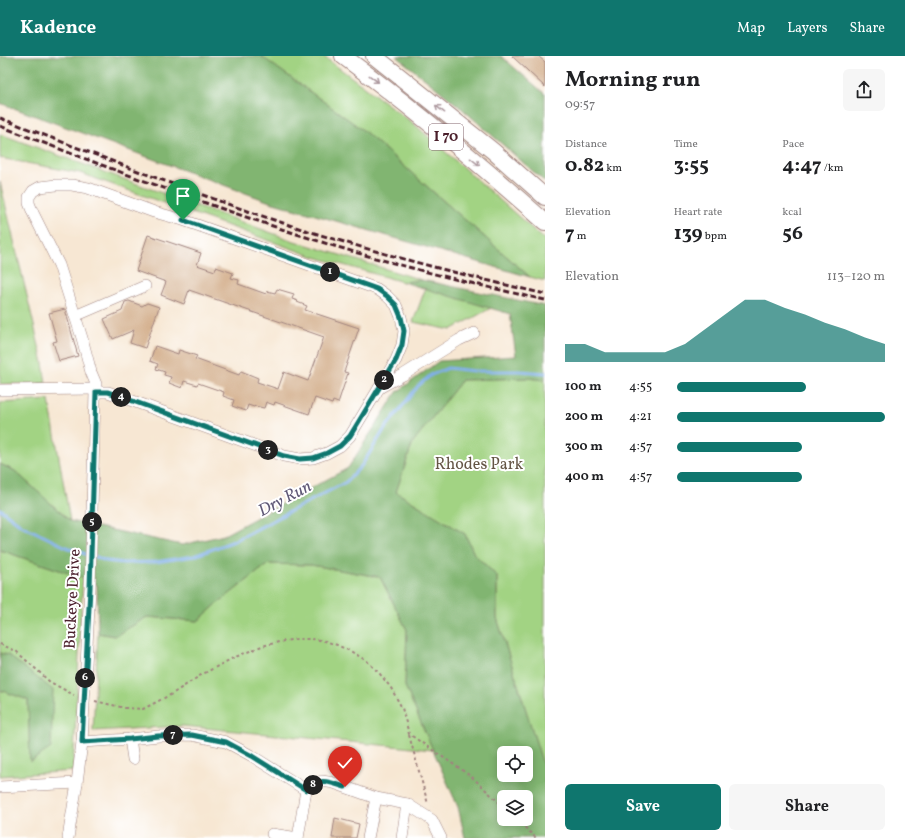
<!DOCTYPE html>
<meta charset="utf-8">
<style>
:root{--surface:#fff;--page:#f6f6f6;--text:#202124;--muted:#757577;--accent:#0f766e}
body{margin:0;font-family:Vollkorn,serif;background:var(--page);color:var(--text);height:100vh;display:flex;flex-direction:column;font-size:15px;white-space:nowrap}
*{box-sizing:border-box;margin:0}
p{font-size:13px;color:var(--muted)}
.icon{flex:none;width:22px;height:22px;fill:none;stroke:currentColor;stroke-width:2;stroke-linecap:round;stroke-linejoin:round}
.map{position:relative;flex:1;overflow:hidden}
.drawer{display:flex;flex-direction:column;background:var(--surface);width:360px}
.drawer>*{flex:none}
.tools{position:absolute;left:497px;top:690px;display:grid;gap:8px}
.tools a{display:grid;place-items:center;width:36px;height:36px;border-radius:6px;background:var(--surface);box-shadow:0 2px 10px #0003;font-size:20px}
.pin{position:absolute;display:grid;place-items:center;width:34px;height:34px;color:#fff;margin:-41px -17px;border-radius:50% 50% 50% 0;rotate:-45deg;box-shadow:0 0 4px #0007}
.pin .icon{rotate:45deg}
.km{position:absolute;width:20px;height:20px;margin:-10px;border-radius:50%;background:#222;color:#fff;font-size:11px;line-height:20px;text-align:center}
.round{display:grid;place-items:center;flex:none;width:42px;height:42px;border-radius:6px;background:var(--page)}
.headline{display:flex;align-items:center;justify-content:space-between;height:68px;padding:0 20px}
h1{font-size:22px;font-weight:700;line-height:30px}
.metrics{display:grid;grid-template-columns:repeat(3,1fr);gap:6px;height:68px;padding:4px 20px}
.metrics div{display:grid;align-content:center}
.metrics b{font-size:20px;font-weight:700}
.metrics small{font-size:11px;font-weight:400}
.metrics p{font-size:11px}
.chart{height:112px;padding:8px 20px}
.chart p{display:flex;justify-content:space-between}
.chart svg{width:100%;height:72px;margin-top:4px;fill:var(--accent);opacity:.7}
.primary-button{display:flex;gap:8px;margin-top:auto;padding:8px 20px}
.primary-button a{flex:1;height:46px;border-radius:6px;background:var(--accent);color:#fff;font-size:16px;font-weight:700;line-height:46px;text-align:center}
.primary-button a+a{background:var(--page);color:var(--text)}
ul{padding:0 20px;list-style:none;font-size:13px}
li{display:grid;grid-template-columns:64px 48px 1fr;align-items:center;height:30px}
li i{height:10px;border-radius:5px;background:var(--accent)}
header{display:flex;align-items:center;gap:24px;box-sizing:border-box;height:56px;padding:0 20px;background:var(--accent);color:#fff}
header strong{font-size:19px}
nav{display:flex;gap:22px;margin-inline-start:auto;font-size:14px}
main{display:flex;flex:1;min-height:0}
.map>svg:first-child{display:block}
.green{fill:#a2d383;stroke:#767957}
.forest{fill:#81b571;stroke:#666a4e;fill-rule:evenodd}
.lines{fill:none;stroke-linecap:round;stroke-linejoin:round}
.stream{stroke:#80afea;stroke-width:3}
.building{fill:#d4b08e}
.minor-casing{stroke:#a0837f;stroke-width:12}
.highway-casing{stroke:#a0837f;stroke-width:18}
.path{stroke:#a0837f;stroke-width:2;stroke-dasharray:3 3;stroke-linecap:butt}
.minor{stroke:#fff;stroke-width:11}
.highway{stroke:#fff;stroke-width:16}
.rail{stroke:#4a1f2b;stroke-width:3;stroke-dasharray:6 3;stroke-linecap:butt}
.oneway{stroke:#ae9aa0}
.route-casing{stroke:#fff;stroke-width:8}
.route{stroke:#0f766e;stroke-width:5}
.labels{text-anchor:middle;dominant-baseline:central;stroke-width:4;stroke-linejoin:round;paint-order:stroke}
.shield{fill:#fff;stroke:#80626b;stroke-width:1}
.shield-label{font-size:15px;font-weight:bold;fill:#4a1f2b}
.park-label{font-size:16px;fill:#645545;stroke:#fff}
.street-label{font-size:16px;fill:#4a1f2b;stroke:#fff}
.water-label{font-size:17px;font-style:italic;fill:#605977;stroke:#fff}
</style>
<header>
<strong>Kadence</strong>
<nav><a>Map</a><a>Layers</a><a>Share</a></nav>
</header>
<main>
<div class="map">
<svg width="545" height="782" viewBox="0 0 545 782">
<rect width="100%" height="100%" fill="#fff"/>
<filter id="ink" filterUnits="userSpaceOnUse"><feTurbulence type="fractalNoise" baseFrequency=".025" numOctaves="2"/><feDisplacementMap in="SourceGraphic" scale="8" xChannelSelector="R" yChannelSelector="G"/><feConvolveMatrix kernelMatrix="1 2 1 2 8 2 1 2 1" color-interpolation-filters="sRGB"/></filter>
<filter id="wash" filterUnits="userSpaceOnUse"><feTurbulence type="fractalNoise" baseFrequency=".012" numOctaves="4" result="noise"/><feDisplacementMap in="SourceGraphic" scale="16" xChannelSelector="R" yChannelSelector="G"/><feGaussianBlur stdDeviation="0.9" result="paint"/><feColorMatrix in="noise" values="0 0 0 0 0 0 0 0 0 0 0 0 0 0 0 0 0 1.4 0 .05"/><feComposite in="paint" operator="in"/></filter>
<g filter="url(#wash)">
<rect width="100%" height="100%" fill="#f7e7d3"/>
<!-- green -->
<g class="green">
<path d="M261,0h62l91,68 131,116v41l-15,-4 -166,-146z"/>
<path d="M0,78l291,106 131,40 -19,2 -88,-25 -235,-84 -80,-15z"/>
<path d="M0,126l43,181 3,20 -46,1z"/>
<path d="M426,231l65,21 -40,22 -38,-8z"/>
<path d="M527,322l18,2v391l-48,-153v-42l-23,-22 -9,-20 -69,-42 17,-50 49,-62z"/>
<path d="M49,344l21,121 -55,-50 -15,-7v-61z"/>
<path d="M0,494l83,28 -10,193 -73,5v-86l28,10 2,61 23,-70 -45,-36 -8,-2z"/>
<path d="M268,508l43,1 69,12 27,53 -2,56 28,64 -250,-24 -90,5 5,-98 17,3 32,-19 51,4 20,-18z"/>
</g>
<!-- forest -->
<g class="forest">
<path d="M0,0h261l103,75 166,146 -260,-75 -270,-99z"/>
<path d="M396,0h105l44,38v88l-85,-75z"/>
<path d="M422,224l123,26v74l-18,-2 -65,2 -49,62 -17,50 69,42 9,20 23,22v42l48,153v67h-80l-7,-31 -53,-121 2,-56 -27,-53 -69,-12 -43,-1 -50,39 -20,18 -51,-4 -32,19 -17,-3 -1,-48 -14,-7 -83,-28v-86l15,7 55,50 112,24 42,-10 124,-67 49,-76 42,-31 77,-5 -6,-42 -107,-32zM504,697h22v22h-22zM504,741h22v22h-22z"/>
<path d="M0,597l8,2 45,35 -2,58 -21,14 -2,-62 -28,-10z"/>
</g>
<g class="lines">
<!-- stream -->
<g class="stream">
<path d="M0,453l21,16 43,21 24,9"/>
<path d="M94,500l12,5 18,2 32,-1 38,-6 40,-15 112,-59 16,-17 22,-35 34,-44 13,-11 17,-7 26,3h46l25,2"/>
</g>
</g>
<g id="blocks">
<!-- building -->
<g class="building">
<path d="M512,0h26l7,6v25z"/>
<path d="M148,179l53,18 -4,12 18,6 1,-4 17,6 -2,5 8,2 -1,4 28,10 1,-3 8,2 2,-4 17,5 -2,5 6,2 -1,1 10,4 -2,4 54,18 -15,44 4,1 -10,30 -5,-2 -1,3 -17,-6 -6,16 -34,-12 -1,3 -8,-3 -2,6 -9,-2 -1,1 -6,-2 -2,6 -14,-5 2,-6 -11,-4 1,-4 -26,-9 -1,2 -13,-4 -2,7 -13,-5 2,-6 -7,-2 1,-3 -9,-3 2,-5 -8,-3 5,-15 23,8 1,-4 18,6 -2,3 44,16 2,-4 17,7 -1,4 21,7 6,-17 24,9 16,-44 -135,-47 -5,14 -23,-9 5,-13 -30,-11z"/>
<path d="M129,245l13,5 5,-3 12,4 -14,41 -15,-5 4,-13 -21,9 -9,-20 18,-8 3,-9z"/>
<path d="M65,253l13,47 -19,5 -6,-19 4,-1 -8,-28z"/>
<path d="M335,762l24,6 -3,14h-24z"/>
</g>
</g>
</g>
<g filter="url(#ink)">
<use href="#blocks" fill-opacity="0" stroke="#a0837f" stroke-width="1"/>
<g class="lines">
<!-- minor casing -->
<g class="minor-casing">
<g id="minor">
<path d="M75,260l70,-30"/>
<path d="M379,332l24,-13 56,-35 15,-7"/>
<path d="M0,334l96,-1"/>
<path d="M130,683l3,20"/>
<path d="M82,686l48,-3 29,-3 33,-1 34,7 26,14 54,34 -8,48"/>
<path d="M0,731l77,-4"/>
<path d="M306,734l8,-6 8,-3 12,2 42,15 31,6 -5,34"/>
<path d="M407,748l25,16 9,18"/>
<path d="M272,778l26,4"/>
<path d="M68,782l9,-55 5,-41 8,-154 5,-196 1,-8 -5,-12 -9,-34 -23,-73 -26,-52 -4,-10v-6l4,-6 7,-4 16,-2h16l16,3 66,24 29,8 194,69 10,7 9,9 5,12 3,14 -2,14 -6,15 -46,76 -10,10 -13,7 -14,5 -13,1 -16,-3 -176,-64h-13"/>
<path d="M368,782l8,-40"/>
</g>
</g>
<!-- highway casing -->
<g class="highway-casing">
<g id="highway">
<path d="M343,0c70,52 137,108 202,166"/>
<path d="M374,0l119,95 52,46"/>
</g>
</g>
<!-- path -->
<g class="path">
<path d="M0,588l16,7 34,31 24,13"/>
<path d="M95,645l30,7 18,1 29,-15 29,-19 32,-17 29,-12 17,-4 18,-3h15l13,2 12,4 15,7 15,9 13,13 11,14 11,20 7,26 63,43 32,30"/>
<path d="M409,679l19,69"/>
<path d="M516,763l20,19"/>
</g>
<!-- minor -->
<use href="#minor" class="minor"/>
<!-- highway -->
<use href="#highway" class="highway"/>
<!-- rail -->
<g class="rail">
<path d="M0,62c94,36 187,73 283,105 86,28 174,51 262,71"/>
<path d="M0,70c108,42 217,83 328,118 71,22 144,40 217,56"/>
</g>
</g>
<!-- one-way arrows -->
<defs><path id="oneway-shaft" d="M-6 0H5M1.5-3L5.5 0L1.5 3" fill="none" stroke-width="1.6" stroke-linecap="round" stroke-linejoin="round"/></defs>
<g class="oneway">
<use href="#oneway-shaft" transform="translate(374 23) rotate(37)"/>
<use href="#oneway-shaft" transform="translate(440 53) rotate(-141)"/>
<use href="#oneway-shaft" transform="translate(475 106) rotate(39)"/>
</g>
</g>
<g class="lines" filter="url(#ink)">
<!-- route casing -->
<g class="route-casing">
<path id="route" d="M183,164l194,69 10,7 9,9 5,12 3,14 -2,14 -6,15 -46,76 -10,10 -13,7 -14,5 -13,1 -16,-3 -176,-64h-12l-6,196 -8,154 48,-3 28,-3 34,-1 34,7 26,14 54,34c2,-2 5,-4 7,-6 10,-6 22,0 32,3"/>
</g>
<!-- route -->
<use href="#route" class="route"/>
</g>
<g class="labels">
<!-- shield labels -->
<rect class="shield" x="429" y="68" width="34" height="26" rx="3"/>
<g class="shield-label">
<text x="446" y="81">I 70</text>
</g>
<!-- park labels -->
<g class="park-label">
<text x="479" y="409">Rhodes Park</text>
</g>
<!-- street labels -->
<g class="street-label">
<text transform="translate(73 543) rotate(-87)">Buckeye Drive</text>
</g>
<!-- water labels -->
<g class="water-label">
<text transform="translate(285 443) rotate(-28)">Dry Run</text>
</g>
</g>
</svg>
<div class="tools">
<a><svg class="icon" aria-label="locate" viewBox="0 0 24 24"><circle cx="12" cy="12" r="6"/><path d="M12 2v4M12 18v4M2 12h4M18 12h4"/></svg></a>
<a><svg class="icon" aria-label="layers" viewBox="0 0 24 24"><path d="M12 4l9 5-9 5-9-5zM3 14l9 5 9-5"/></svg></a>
</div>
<div class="pin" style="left:183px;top:164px;background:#1e9e55"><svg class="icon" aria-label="arrive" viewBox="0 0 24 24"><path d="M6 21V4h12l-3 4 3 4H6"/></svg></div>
<div class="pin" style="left:345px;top:731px;background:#d93025"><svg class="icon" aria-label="check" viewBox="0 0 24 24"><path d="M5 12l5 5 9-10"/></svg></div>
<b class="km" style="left:330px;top:216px">1</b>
<b class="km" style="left:384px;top:324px">2</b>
<b class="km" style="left:268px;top:394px">3</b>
<b class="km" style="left:121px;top:341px">4</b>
<b class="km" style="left:92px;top:466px">5</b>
<b class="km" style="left:85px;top:622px">6</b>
<b class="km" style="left:173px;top:679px">7</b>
<b class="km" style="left:313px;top:729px">8</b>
</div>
<section class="drawer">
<div class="headline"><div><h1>Morning run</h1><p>09:57</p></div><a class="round"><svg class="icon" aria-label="share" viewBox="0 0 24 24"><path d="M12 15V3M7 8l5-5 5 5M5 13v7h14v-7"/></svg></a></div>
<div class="metrics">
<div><p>Distance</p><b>0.82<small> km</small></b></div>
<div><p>Time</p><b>3:55</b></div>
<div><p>Pace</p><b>4:47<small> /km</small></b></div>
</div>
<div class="metrics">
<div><p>Elevation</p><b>7<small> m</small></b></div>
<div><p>Heart rate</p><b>139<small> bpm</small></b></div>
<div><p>kcal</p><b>56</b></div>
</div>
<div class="chart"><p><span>Elevation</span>113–120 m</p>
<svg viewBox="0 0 160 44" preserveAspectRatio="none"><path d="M0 44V33L10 33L20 38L30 38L40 38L50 38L60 33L70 24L80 15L90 6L100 6L110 11L120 15L130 20L140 24L150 29L160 33V44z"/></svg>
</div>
<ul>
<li><b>100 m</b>4:55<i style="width:62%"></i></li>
<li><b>200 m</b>4:21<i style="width:100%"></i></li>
<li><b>300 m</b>4:57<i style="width:60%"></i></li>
<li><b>400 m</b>4:57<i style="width:60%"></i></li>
</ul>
<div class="primary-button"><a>Save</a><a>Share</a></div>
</section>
</main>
